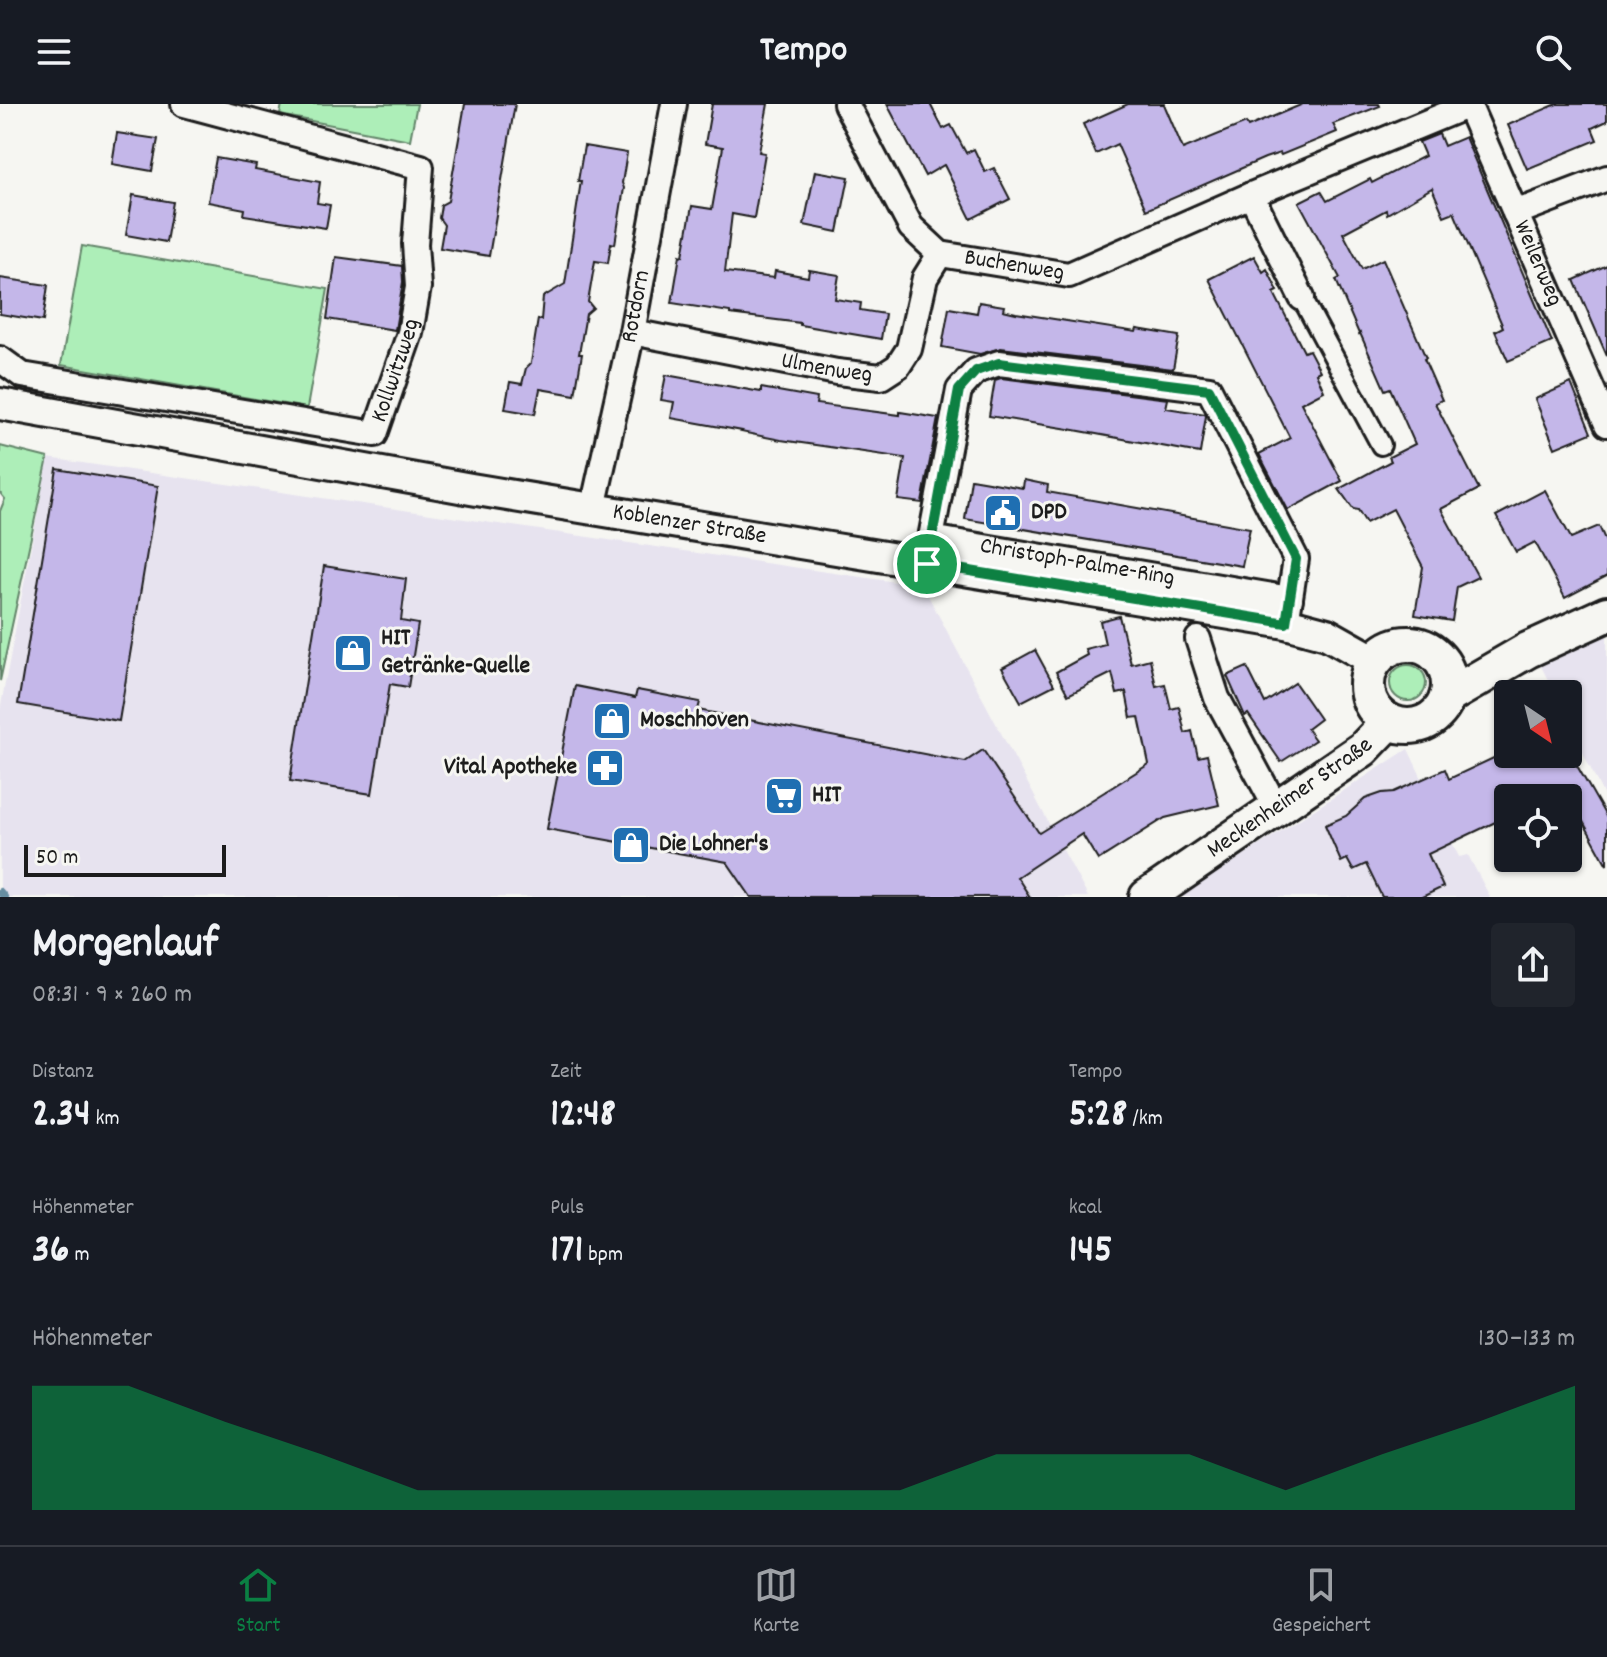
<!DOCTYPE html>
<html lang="de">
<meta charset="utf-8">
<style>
:root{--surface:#171b24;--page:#20242c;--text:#f1f3f6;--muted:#9ea1a6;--line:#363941;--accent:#0b8043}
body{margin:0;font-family:Dekko,sans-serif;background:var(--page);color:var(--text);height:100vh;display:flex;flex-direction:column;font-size:30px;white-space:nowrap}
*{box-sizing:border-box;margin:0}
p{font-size:26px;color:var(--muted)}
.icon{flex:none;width:44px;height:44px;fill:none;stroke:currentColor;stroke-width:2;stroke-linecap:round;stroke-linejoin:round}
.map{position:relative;height:793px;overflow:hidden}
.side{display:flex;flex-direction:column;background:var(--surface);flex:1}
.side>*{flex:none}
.needle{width:52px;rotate:145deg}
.controls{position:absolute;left:1494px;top:576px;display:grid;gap:16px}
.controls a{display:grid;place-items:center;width:88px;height:88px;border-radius:8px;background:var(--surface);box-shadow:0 2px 6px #0004;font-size:40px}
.scale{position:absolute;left:24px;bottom:20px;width:202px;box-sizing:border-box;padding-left:8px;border:4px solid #1c1c1c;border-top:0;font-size:22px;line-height:28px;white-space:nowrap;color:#1c1c1c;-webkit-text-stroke:6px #f6f6f2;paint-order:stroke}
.pin{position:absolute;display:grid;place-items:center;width:68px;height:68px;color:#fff;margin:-34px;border:4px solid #fff;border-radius:50%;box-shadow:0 2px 8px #0007}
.round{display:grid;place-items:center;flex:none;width:84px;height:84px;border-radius:8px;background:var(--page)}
.head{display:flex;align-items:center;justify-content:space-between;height:136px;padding:0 32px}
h1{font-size:44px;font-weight:700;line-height:60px}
.figures{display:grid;grid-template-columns:repeat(3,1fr);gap:12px;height:136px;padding:8px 32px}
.figures div{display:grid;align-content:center}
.figures b{font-size:40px;font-weight:700}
.figures small{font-size:22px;font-weight:400}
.figures p{font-size:22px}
.chart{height:224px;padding:16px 32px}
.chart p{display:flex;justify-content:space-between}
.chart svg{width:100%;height:144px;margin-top:8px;fill:var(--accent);opacity:.7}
header{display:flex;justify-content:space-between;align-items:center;height:104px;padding:0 32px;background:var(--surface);font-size:36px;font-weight:700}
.menu{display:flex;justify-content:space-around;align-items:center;height:112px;border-top:2px solid var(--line);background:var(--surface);font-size:22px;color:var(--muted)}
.menu a{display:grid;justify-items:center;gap:4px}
.menu .on{color:var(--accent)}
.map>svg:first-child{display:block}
.built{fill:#e7e3ef}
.green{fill:#adeeb8;stroke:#64856a;stroke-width:2}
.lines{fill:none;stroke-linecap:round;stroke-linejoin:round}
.stream{stroke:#668da1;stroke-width:8}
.building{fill:#c4b7e9;stroke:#1c1c1c;stroke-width:2}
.pedestrian-casing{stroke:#1c1c1c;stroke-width:24}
.minor-casing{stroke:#1c1c1c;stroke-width:30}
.tertiary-casing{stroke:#1c1c1c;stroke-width:36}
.secondary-casing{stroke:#1c1c1c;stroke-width:40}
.pedestrian{stroke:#f6f6f2;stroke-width:18}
.minor{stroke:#f6f6f2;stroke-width:24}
.tertiary{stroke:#f6f6f2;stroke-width:30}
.secondary{stroke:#f6f6f2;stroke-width:34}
.route-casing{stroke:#fff;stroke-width:16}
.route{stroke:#0b8043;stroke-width:10}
.labels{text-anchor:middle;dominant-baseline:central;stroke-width:6;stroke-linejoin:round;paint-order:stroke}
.street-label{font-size:24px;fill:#1c1c1c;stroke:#f6f6f2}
.poi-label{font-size:24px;font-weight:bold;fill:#1c1c1c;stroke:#f6f6f2;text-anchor:start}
</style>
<header><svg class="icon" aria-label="menu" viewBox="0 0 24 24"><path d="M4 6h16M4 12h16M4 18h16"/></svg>Tempo<svg class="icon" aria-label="search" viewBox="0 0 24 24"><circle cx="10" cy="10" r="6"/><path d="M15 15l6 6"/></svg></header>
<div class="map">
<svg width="1607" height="793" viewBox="0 0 1607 793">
<rect width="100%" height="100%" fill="#f6f6f2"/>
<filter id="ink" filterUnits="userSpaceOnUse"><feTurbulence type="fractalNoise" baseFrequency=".0125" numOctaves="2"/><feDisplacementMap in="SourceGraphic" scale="16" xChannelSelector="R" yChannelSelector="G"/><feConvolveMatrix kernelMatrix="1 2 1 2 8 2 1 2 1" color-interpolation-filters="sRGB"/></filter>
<g filter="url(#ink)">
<!-- built -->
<g class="built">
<path d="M48,354l875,128 165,311h-1088v-187z"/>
<path d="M1607,531v167l-39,-80v-28h-13l-14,-28z"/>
<path d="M1408,645l51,108 9,-2 22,42h-311z"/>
</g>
<!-- green -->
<g class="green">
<path d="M282,0h135l-7,36 -130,-25z"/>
<path d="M82,142l246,43 -21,119 -246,-43z"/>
<path d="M0,342l48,12 -48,223v-170l5,-12 -5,-6z"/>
<circle cx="1408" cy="579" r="18"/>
</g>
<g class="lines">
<!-- stream -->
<path class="stream" d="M0,788l4,5"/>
</g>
<!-- building -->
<g class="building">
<path d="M465,0h50l-26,152 -49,-8 4,-23 -5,-7 2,-13 7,-4z"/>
<path d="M712,0h56l-9,48 6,1 -11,65 -22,-4 -7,58 49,6 1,-7 33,6 1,-7 30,5 -4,24 26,4 -1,7 25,4 -4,25 -81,-14v-2l-70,-9v-2l-58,-9 8,-48 3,1 9,-50 20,3 11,-62 -18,-3z"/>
<path d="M887,0h43l13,25 8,-4 15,28 8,-4 11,23 9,-4 16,31 -39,20 -27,-54 -19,11z"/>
<path d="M1128,0h36l19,45 63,-26 2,4 55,-23h76l1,2 -47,18 4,8 -56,23 -1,-2 -15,5 -119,52 -29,-66 -21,10 -13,-30z"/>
<path d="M1557,0h50v17l-15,7 5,12 -70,29 -19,-44z"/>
<path d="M117,29l41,6 -6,32 -40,-7z"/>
<path d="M1439,30l5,12 21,-9 87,205 -44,19 -13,-30 8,-4 -49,-115 -10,4 -12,-28 -45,26 -1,-4 -43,23 19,36 21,-10 43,99 -2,1 18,41 -7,3 44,86 -38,20 37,68 -21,10 -5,34 -37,-6 8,-48 -30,-58 -27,14 -8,-13 -5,-1 -14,-20 52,-28 -2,-4 26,-13 -25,-56 -5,2 -25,-57 -1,1 -23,-54 4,-2 -41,-76 22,-11 6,10 43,-22 2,4 53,-27 -6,-14z"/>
<path d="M584,42l43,7 -5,30 2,5 -9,56 -4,-1 -3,20 -13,-2 -7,41 5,6 -7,6 -7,40h3l-7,41 -35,-6 -5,25 -30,-5 5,-27 12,2 4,-16 5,-5 7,-44 3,1 2,-23 22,-13 16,-103h-3z"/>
<path d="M216,54l40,7 -1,5 65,12 -3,21 13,2 -4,23 -82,-13 1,-6 -37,-7z"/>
<path d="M815,67l34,6 -11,55 -34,-7z"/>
<path d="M133,91l40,7 -7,40 -40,-7z"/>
<path d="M1254,152l9,16 4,-3 11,22 -4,2 30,59 5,-2 11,21 -4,2 8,18 -23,12 41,78 -54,29 -29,-56 31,-16 -81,-159z"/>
<path d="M336,153l66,9 1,16 -8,48 -68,-11z"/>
<path d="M1607,161v91l-33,-76z"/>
<path d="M0,174l48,7 -5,36 -43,-7z"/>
<path d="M979,198l25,4 -1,4 13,3 120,19 1,-3 42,7 -6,33 -172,-21 -21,6 -38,-7 7,-39 28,5z"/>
<path d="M666,271l95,17v-4l56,10 -1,6 84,11v-3l38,6 -16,85 -24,-3 7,-42 -124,-18 -40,-8 1,-1 -71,-13 3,-16 -13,-2z"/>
<path d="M1001,274l167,21 -2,9 39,6 1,2 -6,37 -131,-24 -80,-13 6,-36z"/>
<path d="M1571,279l20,50 -36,15 -20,-49z"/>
<path d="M57,365l101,17 -39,235 -101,-17z"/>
<path d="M971,375l52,9 1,-8 24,5 -1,7 203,36 -8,38 -277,-47z"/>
<path d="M1545,386l26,48 28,-12 8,18v32l-42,22 -30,-56 -19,10 -20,-36z"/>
<path d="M324,462l82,13 -5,42 17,3 -10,63 -18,-3 -18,110 -82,-13z"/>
<path d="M1119,512l12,48 19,-5 6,27 9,-2 6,25 8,-2 6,26 7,-2 6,26 9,-2 12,50 -54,13 -67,42 -16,-26 -65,43 13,20h-279l-24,-35 -180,-33 28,-143 60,12 2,-8 63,12 -2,8 267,52 18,-12 56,83 110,-69 -10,-47 -8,1 -5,-26 -9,2 -5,-21 -44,22 -12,-23 31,-17 -2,-6 20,-5 -5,-23z"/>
<path d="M1035,546l19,35 -33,17 -19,-34z"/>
<path d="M1247,563l18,36 30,-20 25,36 -13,10 8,11 -34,22 -33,-48 -3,2 -18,-40z"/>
<path d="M1568,646l39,68v47l-37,-67h-62v18l-80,38 15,33 -21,10h-40l-16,-33 -13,6 -6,-11 -6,3 -16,-37 21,-9 19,-17 17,-6 12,-1 51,-23 4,10 53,-25h66z"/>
</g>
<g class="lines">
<!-- pedestrian casing -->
<g class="pedestrian-casing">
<path id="pedestrian" d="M1302,194l79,147"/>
</g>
<!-- minor casing -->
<g class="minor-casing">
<g id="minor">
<path id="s1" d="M846,0l65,123 29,27 129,21 182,-80 218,-90"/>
<path id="s2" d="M1468,0l139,320"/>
<path d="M1251,91l51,103"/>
<path d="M1515,109l92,-35"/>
<path id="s3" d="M632,228l205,40 44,5 17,-11 11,-17 16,-71 15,-24"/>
<path id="s4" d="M0,255l22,16 353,59 35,-101 8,-46 -3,-43 6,-77 -237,-63"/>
<path id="s5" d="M593,404l39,-176 42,-228"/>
<path id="s6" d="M1286,519l10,-64 -87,-170 -210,-26 -23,8 -17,19 -28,148 359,61"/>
<path d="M1198,535l19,59 60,111"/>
</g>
</g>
<!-- tertiary casing -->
<g class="tertiary-casing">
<g id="tertiary">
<path id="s7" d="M0,300l471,85 815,134 41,11 48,27"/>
</g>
</g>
<!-- secondary casing -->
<g class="secondary-casing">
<g id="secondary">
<circle cx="1408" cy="581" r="41"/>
<path d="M1447,593l81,-47 79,-36"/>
<path id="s8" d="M1147,793l216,-148 26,-27"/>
</g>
</g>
<!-- pedestrian -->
<use href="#pedestrian" class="pedestrian"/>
<!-- minor -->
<use href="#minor" class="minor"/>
<!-- tertiary -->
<use href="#tertiary" class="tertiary"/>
<!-- secondary -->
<use href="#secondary" class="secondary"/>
</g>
</g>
<g class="lines" filter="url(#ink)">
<!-- route casing -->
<g class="route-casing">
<path id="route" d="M999,259l210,26 87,170 -10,64 -359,-59 32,-174 17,-19z"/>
</g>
<!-- route -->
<use href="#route" class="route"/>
</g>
<!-- icons -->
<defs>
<g id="civic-square" transform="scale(2)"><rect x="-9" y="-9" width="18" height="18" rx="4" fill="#1f6fb2" stroke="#f6f6f2"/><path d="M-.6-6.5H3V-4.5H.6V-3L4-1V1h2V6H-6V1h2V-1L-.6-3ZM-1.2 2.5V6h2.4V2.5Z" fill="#fff"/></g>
<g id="shop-square" transform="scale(2)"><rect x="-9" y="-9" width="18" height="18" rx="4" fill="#1f6fb2" stroke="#f6f6f2"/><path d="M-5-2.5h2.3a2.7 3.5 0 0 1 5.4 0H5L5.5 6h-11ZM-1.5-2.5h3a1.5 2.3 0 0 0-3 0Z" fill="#fff"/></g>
<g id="pharmacy-square" transform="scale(2)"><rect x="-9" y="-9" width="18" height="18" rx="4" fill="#1f6fb2" stroke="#f6f6f2"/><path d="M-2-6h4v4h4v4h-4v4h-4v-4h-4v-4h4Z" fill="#fff"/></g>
<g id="supermarket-square" transform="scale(2)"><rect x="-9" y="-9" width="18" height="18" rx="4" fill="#1f6fb2" stroke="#f6f6f2"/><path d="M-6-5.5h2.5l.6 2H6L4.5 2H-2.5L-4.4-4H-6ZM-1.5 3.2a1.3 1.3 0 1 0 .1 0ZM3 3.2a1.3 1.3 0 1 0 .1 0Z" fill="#fff"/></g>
</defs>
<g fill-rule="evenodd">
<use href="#civic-square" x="1003" y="409"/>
<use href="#shop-square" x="353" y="549"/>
<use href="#shop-square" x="612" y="617"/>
<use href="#pharmacy-square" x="605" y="664"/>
<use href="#supermarket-square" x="784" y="692"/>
<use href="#shop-square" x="631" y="741"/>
</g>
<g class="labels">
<!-- street labels -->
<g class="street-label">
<text stroke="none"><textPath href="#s1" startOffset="254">Buchenweg</textPath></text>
<text stroke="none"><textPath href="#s2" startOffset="174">Weilerweg</textPath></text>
<text stroke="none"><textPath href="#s5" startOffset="206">Rotdorn</textPath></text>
<text stroke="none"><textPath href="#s3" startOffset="198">Ulmenweg</textPath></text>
<text stroke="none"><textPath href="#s4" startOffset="452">Kollwitzweg</textPath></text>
<text stroke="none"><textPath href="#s7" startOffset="700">Koblenzer Straße</textPath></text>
<text stroke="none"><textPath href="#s6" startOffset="816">Christoph-Palme-Ring</textPath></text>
<text stroke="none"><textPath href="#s8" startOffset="174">Meckenheimer Straße</textPath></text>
</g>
<!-- poi labels -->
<g class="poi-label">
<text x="1031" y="409">DPD</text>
<text x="381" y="535">HIT<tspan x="381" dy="28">Getränke-Quelle</tspan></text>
<text x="640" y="617">Moschhoven</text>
<text x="577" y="664" text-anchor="end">Vital Apotheke</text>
<text x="812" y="692">HIT</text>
<text x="659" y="741">Die Lohner's</text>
</g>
</g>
</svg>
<div class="controls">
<a><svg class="needle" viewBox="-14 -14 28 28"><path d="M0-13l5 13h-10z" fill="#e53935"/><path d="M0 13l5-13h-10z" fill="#9ea1a6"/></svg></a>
<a><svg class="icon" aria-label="locate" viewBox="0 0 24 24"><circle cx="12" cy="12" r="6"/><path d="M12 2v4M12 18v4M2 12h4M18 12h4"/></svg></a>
</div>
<div class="scale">50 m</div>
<div class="pin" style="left:927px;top:460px;background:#1e9e55"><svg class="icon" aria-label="arrive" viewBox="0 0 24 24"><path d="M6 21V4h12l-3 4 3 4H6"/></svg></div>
</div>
<section class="side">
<div class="head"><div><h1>Morgenlauf</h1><p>08:31 · 9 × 260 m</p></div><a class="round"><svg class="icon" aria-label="share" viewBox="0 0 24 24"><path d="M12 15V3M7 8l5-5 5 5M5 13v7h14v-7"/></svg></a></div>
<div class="figures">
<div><p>Distanz</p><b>2.34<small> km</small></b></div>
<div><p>Zeit</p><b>12:48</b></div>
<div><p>Tempo</p><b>5:28<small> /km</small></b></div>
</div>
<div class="figures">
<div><p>Höhenmeter</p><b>36<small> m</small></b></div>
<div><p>Puls</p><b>171<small> bpm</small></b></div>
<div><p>kcal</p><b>145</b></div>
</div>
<div class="chart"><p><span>Höhenmeter</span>130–133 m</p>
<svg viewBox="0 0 160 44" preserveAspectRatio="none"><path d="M0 44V6L10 6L20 17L30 27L40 38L50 38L60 38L70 38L80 38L90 38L100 27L110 27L120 27L130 38L140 27L150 17L160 6V44z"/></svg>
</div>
</section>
<nav class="menu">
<a class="on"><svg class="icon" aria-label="home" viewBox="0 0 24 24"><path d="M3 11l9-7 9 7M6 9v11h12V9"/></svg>Start</a>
<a><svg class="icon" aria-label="map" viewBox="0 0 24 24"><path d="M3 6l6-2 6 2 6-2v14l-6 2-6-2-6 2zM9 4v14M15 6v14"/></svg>Karte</a>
<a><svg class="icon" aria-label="saved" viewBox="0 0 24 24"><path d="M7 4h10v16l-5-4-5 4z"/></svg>Gespeichert</a>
</nav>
